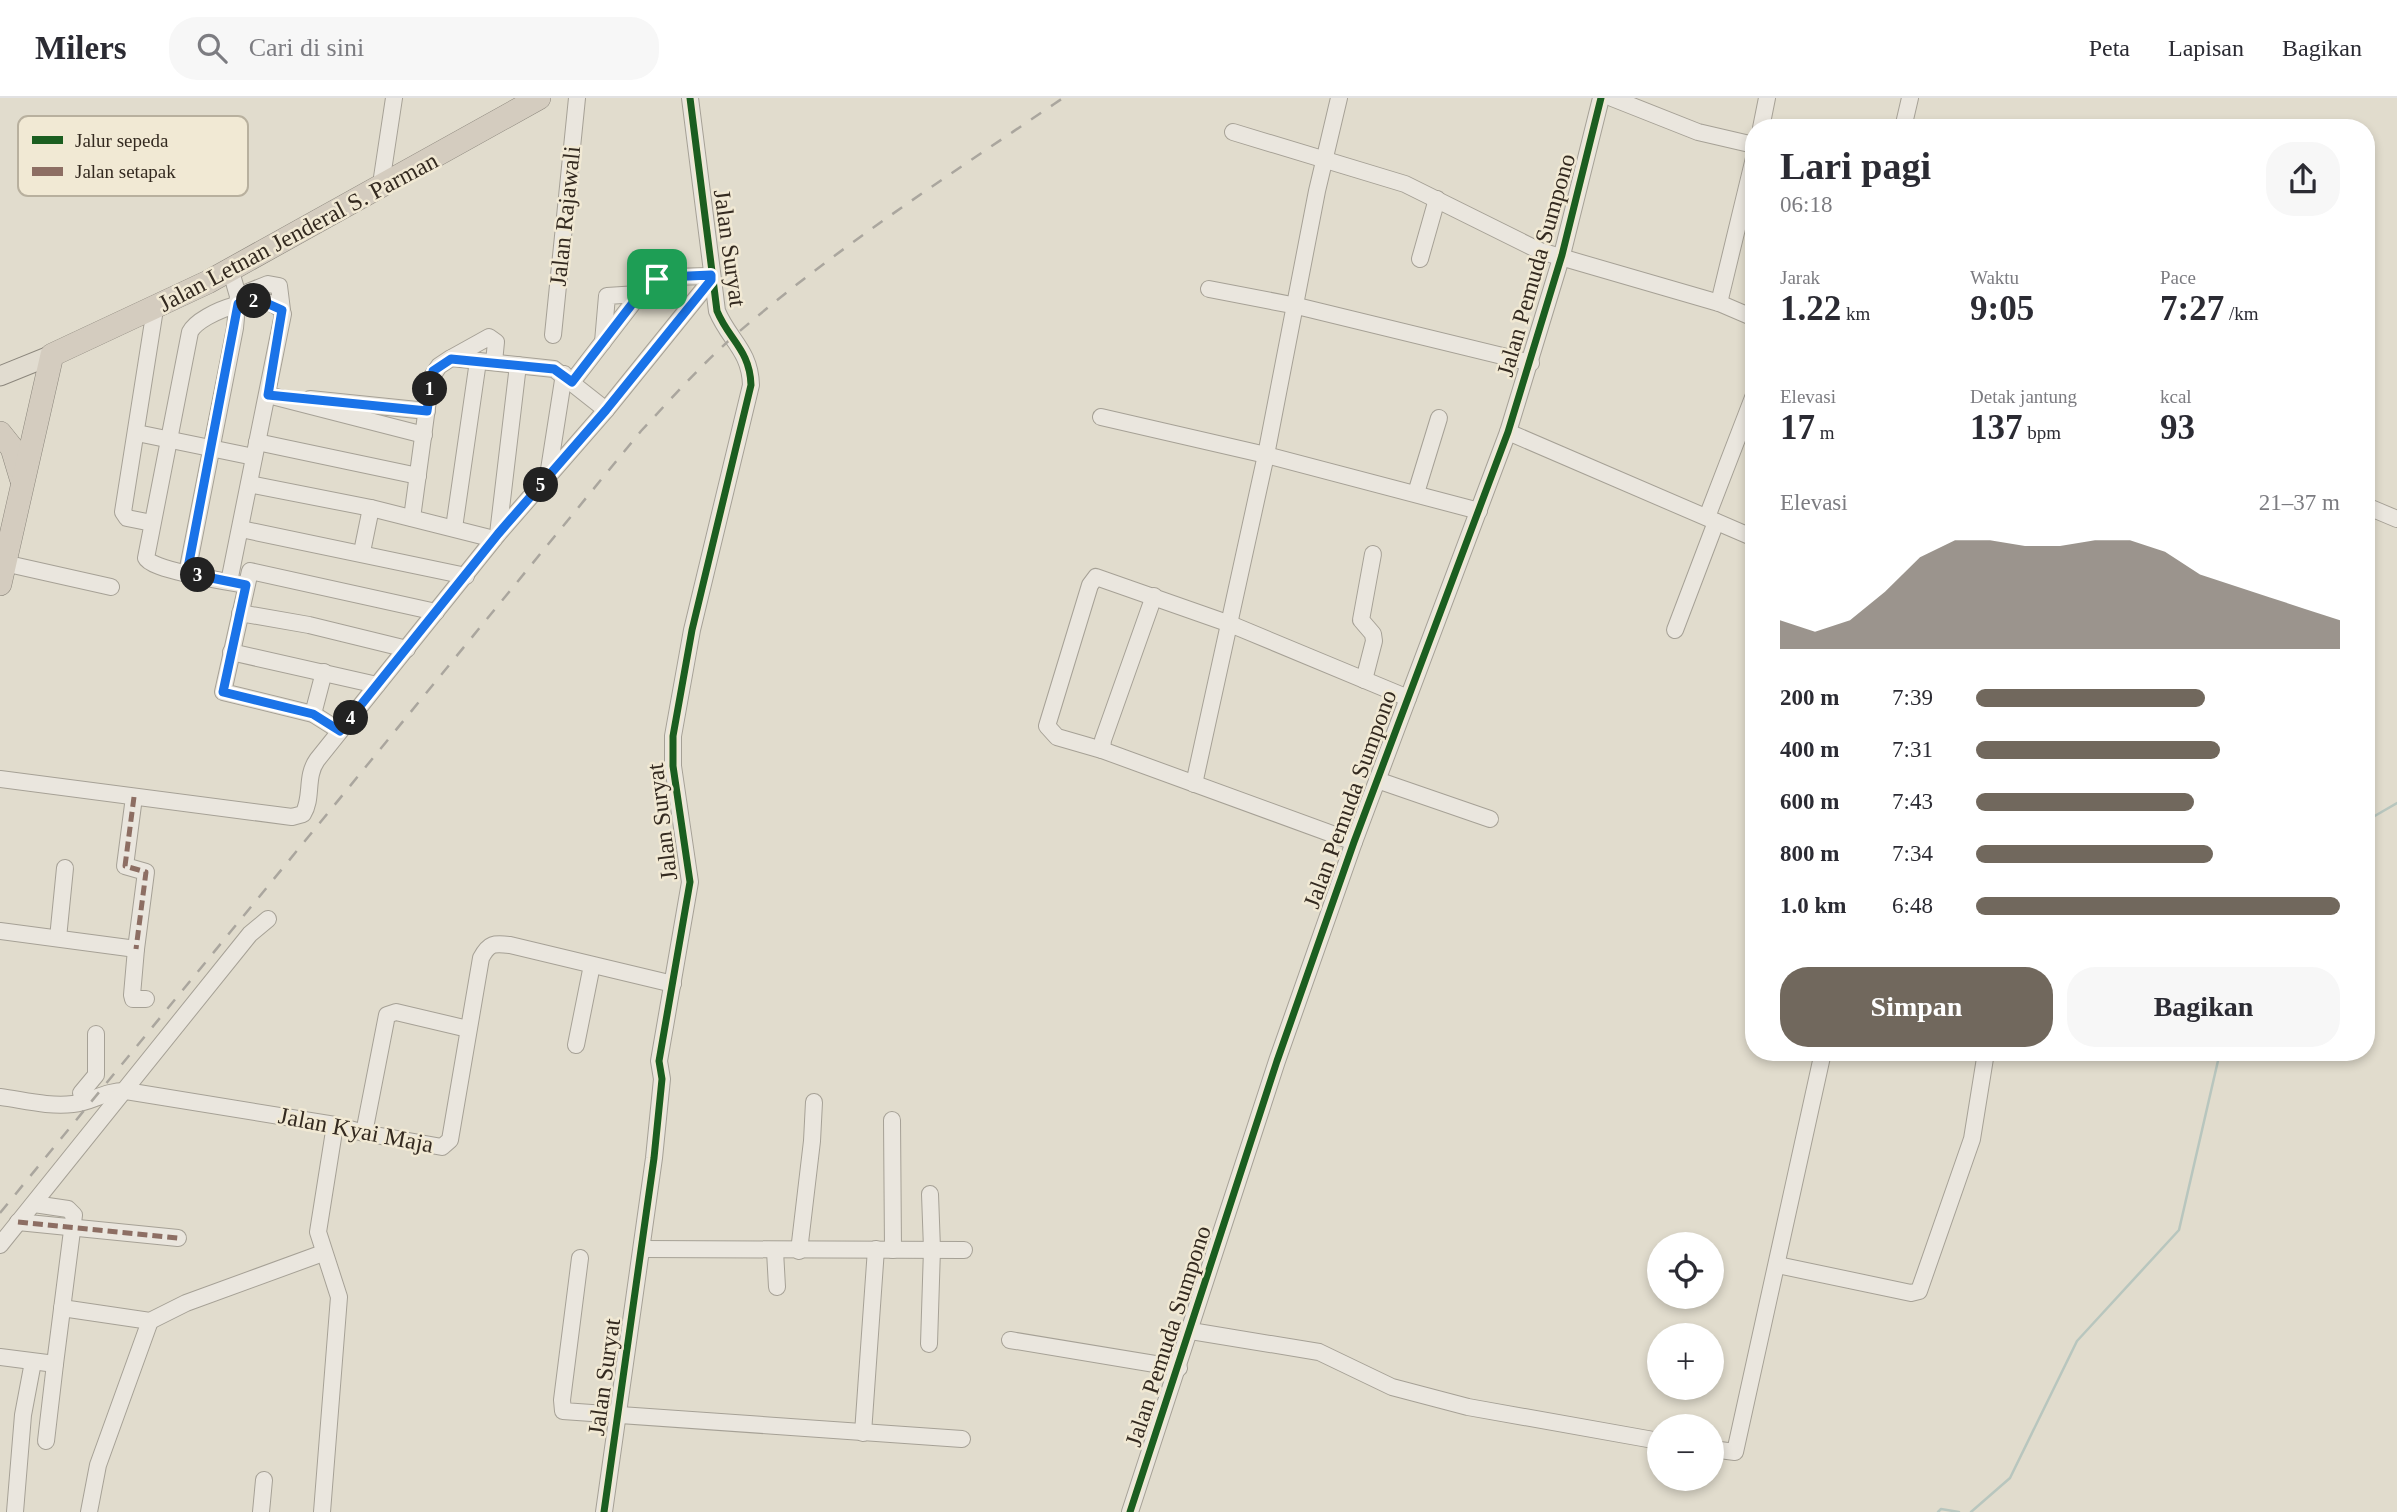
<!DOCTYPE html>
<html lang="id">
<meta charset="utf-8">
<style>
:root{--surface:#fff;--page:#f7f7f7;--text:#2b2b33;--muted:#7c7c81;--line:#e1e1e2;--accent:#71685d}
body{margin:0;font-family:Georgia,serif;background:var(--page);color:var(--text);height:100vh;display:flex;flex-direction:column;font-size:26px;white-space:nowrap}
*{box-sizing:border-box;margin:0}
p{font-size:23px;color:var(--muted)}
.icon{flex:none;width:38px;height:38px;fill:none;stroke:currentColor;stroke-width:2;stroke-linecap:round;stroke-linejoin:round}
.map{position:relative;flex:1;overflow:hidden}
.details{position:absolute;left:1745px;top:21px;width:630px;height:942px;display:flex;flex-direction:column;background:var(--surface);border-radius:28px;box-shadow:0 4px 10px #0003}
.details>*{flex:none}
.buttons{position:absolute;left:1647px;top:1134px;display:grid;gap:14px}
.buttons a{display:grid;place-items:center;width:77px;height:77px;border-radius:50%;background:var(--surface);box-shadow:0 4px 10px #0003;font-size:35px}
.pin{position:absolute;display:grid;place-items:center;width:60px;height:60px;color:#fff;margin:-30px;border-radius:14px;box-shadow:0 4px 10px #0006}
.km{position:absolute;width:35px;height:35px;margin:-18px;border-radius:50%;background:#222;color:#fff;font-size:19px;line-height:35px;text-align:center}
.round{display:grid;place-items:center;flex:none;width:74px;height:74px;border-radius:28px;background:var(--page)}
.headline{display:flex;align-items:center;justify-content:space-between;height:119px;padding:0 35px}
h1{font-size:38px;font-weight:700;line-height:52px}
.stats{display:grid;grid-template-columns:repeat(3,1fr);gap:10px;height:119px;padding:7px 35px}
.stats div{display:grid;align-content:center}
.stats b{font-size:35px;font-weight:700}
.stats small{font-size:19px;font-weight:400}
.stats p{font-size:19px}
.chart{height:196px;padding:14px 35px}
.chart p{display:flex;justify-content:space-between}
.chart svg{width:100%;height:126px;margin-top:7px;fill:var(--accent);opacity:.7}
.primary-button{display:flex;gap:14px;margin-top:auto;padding:14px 35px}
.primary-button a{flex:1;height:80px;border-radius:28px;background:var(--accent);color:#fff;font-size:28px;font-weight:700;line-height:80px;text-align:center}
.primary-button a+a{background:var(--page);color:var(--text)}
ul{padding:0 35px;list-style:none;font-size:23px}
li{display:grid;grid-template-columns:112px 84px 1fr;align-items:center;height:52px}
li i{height:18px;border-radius:9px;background:var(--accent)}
header{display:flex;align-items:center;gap:42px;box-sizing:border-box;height:98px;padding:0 35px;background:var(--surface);border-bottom:2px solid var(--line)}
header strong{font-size:33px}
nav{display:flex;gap:38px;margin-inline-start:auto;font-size:24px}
.search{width:490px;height:63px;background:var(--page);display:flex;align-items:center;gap:18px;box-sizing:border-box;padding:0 24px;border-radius:28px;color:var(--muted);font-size:26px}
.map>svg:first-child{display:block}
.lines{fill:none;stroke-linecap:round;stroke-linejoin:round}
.stream{stroke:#b8c6be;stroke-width:2.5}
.minor-casing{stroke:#a6a196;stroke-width:18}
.major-casing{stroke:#8c877d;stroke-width:21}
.highway-casing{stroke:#8c877d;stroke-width:24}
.minor{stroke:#eae6de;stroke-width:16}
.major{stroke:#e1dcd0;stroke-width:19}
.highway{stroke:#d4ccbf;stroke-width:23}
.rail{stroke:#aaa69e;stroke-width:2.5;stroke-dasharray:12 12;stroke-linecap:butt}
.quiet{stroke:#8d6e63;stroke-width:5;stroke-dasharray:10 5;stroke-linecap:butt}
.cycleway-casing{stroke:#f1e9d4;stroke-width:11}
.cycleway{stroke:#1b5e20;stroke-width:7}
.route-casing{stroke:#fff;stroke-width:14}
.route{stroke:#1a73e8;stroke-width:9}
.labels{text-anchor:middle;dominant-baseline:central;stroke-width:5;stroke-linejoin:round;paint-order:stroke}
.street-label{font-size:24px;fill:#342a20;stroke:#f1e9d4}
.key{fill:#f1e9d4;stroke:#b8b09e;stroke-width:2}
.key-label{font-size:19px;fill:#342a20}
</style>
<header>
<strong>Milers</strong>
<div class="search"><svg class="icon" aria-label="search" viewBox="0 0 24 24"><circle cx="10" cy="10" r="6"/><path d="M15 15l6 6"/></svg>Cari di sini</div>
<nav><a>Peta</a><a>Lapisan</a><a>Bagikan</a></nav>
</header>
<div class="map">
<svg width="2397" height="1414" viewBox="0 0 2397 1414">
<rect width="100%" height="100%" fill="#e1dccd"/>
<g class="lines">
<!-- stream -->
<g class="stream">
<path d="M2366,723l31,-18"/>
<path d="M1938,1414l3,-3 18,3"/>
<path d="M1971,1414l39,-34 67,-137 102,-111 41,-178"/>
</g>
<!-- minor casing -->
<g class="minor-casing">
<g id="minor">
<path d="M1612,0l86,34 56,13"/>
<path d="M1761,30l6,-30"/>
<path d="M1903,30l7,-30"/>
<path d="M1233,34l172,52 135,67 179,52 35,15"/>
<path d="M381,86l13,-86"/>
<path d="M1420,161l17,-60"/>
<path d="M1209,191l88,17 234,57"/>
<path d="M238,198l30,-12 11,2 3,24"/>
<path d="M1719,205l35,-145"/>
<path d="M553,237l24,-237"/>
<path d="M603,244l4,-46 31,-2"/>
<path d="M453,259l36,-20 7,5 -2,20"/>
<path d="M572,284l77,-100 18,-5 44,-1"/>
<path d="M268,297l156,40"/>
<path d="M310,301l117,12"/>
<path d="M1101,319l165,38 213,56"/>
<path d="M1508,334l246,106"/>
<path d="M137,335l117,24"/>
<path d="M257,344l161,34"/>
<path d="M548,378l16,-102"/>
<path d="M249,386l122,24 123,31"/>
<path d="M1416,395l23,-75"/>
<path d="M2366,408l31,13"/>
<path d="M1707,419l47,-122"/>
<path d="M412,420l19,-140 8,-12 12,-8 103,11 52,41"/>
<path d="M152,425l-25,-5 -4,-6 32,-203"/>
<path d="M454,430l24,-167"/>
<path d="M241,431l225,47"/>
<path d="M498,436l20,-169"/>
<path d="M362,454l9,-44"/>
<path d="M4,465l107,24"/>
<path d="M187,475l48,-245 3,-32 -8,-28"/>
<path d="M229,484l54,-268c-11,-28 -83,-2 -93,18l-44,226c5,12 83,24 100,27"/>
<path d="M1154,498l-51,144 -1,10 252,92"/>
<path d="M240,515l69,12 98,24"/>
<path d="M1675,532l41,-108"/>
<path d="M231,554l146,33"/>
<path d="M1364,582l10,-39 -1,-7 -12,-14 12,-66"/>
<path d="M313,616l11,-42"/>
<path d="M340,633l-27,-17 -90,-22 27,-121 186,41"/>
<path d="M1102,652l-45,-13 -10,-11 43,-141 6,-8 134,47 178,74"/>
<path d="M0,681l292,38 11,-3c10,-16 2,-37 14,-54l181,-226 108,-124 105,-130"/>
<path d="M1377,682l113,39"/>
<path d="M1194,686l72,-329 51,-264 22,-93"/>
<path d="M134,699l-9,69 21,6 -10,77"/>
<path d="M0,833l136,18 -4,46 1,4h13"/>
<path d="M58,840l7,-70"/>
<path d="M576,947l16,-80"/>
<path d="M0,999c23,3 49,10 73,7 20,-2 30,-13 53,-13l209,34 29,8 78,14 8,-7 31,-182c8,-15 13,-15 29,-13l163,39"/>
<path d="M88,1002l-7,-7 15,-18v-41"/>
<path d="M892,1022l1,130"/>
<path d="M364,1035l23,-118 9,-3 72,17"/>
<path d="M18,1124l160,16"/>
<path d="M0,1147l250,-311 18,-15"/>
<path d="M642,1151l322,1"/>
<path d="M775,1153l2,36"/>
<path d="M799,1153l13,-110 2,-39"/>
<path d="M580,1160l-18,142 1,11 399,28"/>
<path d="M1778,1167l133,28 8,-2 53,-152 14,-87"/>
<path d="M62,1210l88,13 36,-18 137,-50"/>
<path d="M1191,1233l128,21 73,35 76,20 191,34"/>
<path d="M1010,1242l169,28"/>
<path d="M929,1246l3,-95 -2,-55"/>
<path d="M0,1259l55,7 19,-149 -6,-6 -34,-5"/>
<path d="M863,1335l13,-184"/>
<path d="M46,1343l9,-77"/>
<path d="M1712,1351l23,3 88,-400"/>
<path d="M15,1414l8,-97 10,-53"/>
<path d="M89,1414l9,-47 52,-144"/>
<path d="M261,1414l3,-32"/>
<path d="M322,1414l17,-215 -21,-65 17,-107"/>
<path d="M604,1414l50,-354 8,-79 -3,-18 31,-179 -17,-116v-30l19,-106 59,-245c-1,-35 -22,-45 -34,-74l-27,-213"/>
<path d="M1130,1414l147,-451 77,-219 154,-410 54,-177 39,-157"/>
</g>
</g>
<!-- major casing -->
<g class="major-casing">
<path id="major" d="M0,278l52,-21"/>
</g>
<!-- highway casing -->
<g class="highway-casing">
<g id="highway">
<path d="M0,335l12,15 9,30"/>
<path d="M0,486l52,-229 156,-73 331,-184"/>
</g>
</g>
<!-- minor -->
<use href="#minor" class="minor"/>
<!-- major -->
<use href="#major" class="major"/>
<!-- highway -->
<use href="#highway" class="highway"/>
<!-- rail -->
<path class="rail" d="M0,1115l641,-782c30,-32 60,-66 93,-95 103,-89 217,-162 329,-238"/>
<!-- quiet -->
<g class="quiet">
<path d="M134,699l-9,69 21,6 -10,77"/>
<path d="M18,1124l160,16"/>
</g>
<!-- cycleway casing -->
<g class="cycleway-casing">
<g id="cycleway">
<path d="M604,1414l50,-354 8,-79 -3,-18 31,-179 -17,-116v-30l19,-106 59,-245c-1,-35 -22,-45 -34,-74l-27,-213"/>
<path d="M1130,1414l147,-451 77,-219 154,-410 54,-177 39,-157"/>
</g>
</g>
<!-- cycleway -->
<use href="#cycleway" class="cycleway"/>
</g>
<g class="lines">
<!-- route casing -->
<g class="route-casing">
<path id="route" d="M711,177v5l-105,130 -108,124 -158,197 -27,-17 -90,-22 23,-107 -59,-12 51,-269 26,-2 18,8 -14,85 159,16 6,-40 18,-12 103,10 18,13 77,-100 18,-5z"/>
</g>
<!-- route -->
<use href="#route" class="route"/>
</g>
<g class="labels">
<!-- street labels -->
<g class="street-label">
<text transform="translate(565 118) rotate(-84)">Jalan Rajawali</text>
<text transform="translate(298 134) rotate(-28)">Jalan Letnan Jenderal S. Parman</text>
<text transform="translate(730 150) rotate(82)">Jalan Suryat</text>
<text transform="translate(1536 167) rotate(-74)">Jalan Pemuda Sumpono</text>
<text transform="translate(1350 701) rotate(-70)">Jalan Pemuda Sumpono</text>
<text transform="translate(662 724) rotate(-97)">Jalan Suryat</text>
<text transform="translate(356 1032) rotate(11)">Jalan Kyai Maja</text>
<text transform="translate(1168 1238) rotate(-72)">Jalan Pemuda Sumpono</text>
<text transform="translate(604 1279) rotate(-82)">Jalan Suryat</text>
</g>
</g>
<!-- legend -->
<rect x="18" y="18" width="230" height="80" rx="10" class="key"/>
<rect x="32" y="38" width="31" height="8" fill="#1b5e20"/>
<rect x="32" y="69" width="31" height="9" fill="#8d6e63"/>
<g class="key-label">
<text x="75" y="49">Jalur sepeda</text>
<text x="75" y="80">Jalan setapak</text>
</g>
</svg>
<div class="buttons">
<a><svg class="icon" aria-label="locate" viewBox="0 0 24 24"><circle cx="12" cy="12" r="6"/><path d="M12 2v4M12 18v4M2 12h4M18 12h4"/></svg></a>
<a>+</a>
<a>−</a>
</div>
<div class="pin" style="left:657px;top:181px;background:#1e9e55"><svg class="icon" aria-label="arrive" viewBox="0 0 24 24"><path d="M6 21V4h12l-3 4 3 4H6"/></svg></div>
<b class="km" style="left:430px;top:291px">1</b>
<b class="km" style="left:254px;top:203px">2</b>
<b class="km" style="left:198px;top:477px">3</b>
<b class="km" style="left:351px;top:620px">4</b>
<b class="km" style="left:541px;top:387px">5</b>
<section class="details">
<div class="headline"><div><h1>Lari pagi</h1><p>06:18</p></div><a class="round"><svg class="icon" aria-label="share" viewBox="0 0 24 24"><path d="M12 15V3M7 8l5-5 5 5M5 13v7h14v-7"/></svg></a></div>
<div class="stats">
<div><p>Jarak</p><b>1.22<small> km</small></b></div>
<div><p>Waktu</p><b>9:05</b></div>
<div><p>Pace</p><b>7:27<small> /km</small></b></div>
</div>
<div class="stats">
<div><p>Elevasi</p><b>17<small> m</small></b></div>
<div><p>Detak jantung</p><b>137<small> bpm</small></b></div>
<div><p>kcal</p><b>93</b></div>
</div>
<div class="chart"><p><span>Elevasi</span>21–37 m</p>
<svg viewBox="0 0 160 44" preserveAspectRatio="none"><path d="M0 44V34L10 38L20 34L30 24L40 12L50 6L60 6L70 8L80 8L90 6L100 6L110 10L120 18L130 22L140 26L150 30L160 34V44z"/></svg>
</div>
<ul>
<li><b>200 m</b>7:39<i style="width:63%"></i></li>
<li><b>400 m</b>7:31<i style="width:67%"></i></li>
<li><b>600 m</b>7:43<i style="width:60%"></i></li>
<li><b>800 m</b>7:34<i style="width:65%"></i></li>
<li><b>1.0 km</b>6:48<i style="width:100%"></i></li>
</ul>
<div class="primary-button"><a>Simpan</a><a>Bagikan</a></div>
</section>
</div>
